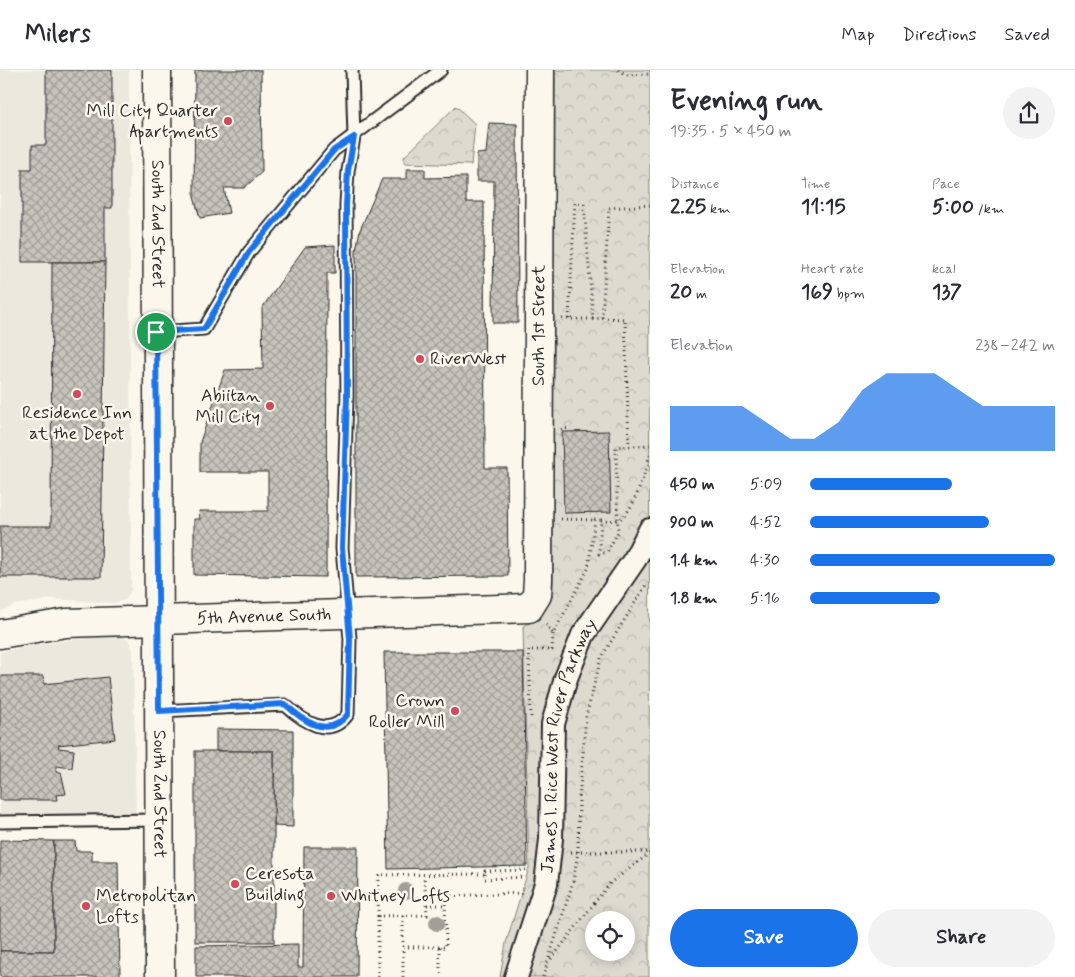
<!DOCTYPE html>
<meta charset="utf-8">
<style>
:root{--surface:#fff;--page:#f2f2f3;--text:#2b2b33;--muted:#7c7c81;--line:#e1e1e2;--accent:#1a73e8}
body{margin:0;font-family:Mynerve,sans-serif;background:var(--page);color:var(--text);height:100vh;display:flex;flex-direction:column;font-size:19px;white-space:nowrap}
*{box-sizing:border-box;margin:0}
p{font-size:16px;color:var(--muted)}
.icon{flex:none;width:28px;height:28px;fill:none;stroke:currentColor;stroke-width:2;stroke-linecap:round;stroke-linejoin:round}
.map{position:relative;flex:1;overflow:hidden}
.panel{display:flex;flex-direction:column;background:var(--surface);width:425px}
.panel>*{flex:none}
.buttons{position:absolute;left:585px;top:841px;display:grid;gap:10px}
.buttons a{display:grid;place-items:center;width:50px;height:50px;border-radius:50%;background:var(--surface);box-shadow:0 2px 12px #0003;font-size:25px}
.pin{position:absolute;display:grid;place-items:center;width:42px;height:42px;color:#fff;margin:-21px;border:2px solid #fff;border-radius:50%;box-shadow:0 1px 5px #0007}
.round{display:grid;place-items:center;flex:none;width:52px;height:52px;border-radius:26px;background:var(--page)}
.summary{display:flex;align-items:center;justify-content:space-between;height:85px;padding:0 20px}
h1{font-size:28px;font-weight:700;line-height:38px}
.metrics{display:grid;grid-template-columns:repeat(3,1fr);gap:8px;height:85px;padding:5px 20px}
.metrics div{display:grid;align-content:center}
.metrics b{font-size:21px;font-weight:700}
.metrics small{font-size:14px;font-weight:400}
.metrics p{font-size:14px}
.chart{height:140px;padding:10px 20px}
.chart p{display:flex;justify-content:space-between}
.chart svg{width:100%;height:90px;margin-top:5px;fill:var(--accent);opacity:.7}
.button{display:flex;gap:10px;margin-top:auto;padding:10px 20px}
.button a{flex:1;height:58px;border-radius:30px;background:var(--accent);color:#fff;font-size:20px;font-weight:700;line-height:58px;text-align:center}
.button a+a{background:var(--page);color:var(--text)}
ul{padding:0 20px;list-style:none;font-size:16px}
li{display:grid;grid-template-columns:80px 60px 1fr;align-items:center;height:38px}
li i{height:12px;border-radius:6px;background:var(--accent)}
header{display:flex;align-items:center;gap:30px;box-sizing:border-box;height:70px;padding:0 25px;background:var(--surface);border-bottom:1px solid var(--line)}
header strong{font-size:24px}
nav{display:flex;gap:28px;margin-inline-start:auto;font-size:18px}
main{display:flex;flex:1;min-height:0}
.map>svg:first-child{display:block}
.built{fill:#ebe8de}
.park{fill:url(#park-crowns);stroke:#84827e;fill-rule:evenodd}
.building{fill:url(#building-cross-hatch);stroke:#2b2b2b}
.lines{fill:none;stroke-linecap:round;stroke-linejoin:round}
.service-casing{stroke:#2b2b2b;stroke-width:15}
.minor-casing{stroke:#2b2b2b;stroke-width:26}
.tertiary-casing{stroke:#2b2b2b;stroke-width:31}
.path{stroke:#2b2b2b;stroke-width:3;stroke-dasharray:1 4;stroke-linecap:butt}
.service{stroke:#fbf7ec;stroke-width:11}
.minor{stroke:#fbf7ec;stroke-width:22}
.tertiary{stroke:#fbf7ec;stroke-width:28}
.tree{fill:#a19f98}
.route-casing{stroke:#fff;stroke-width:10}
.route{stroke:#1a73e8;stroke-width:6}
.poi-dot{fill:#d1495b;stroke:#fbf7ec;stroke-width:2}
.labels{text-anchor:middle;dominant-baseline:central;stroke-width:5;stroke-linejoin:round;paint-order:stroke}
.poi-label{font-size:18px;fill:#2b2b2b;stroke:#fbf7ec;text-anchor:start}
.street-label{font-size:18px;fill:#2b2b2b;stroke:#fbf7ec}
</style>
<header>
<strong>Milers</strong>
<nav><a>Map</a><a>Directions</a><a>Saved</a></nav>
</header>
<main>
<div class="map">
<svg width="650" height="907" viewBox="0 0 650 907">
<defs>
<pattern id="park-crowns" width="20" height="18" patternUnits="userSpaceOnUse" patternTransform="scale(1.25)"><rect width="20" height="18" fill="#dddad0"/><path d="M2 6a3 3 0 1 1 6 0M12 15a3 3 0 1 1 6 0" fill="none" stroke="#bebbb3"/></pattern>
<pattern id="building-cross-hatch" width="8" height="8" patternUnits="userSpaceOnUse" patternTransform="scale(1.25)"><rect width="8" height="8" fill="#c7c4bc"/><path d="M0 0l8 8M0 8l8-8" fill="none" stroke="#a29f99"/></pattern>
</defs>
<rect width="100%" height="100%" fill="#fbf7ec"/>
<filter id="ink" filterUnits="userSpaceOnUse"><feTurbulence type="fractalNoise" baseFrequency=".02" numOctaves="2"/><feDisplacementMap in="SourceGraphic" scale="10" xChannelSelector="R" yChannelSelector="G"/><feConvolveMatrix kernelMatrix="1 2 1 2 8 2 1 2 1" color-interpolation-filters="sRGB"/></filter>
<g filter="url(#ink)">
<!-- built -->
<g class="built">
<path d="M0,0h129l2,520 -6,10 -11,3 -63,-4 -36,6 -15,7z"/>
<path d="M118,564l11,7 4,9 3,173 -136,5v-176l33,-7z"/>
</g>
<!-- park -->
<g class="park">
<path d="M555,0h95l-1,907h-149l6,-34 23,-75 -6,-242c16,-7 24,-16 30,-32zM594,850h32v32h-32z"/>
<path d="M456,36l19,18 -4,41 -67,-2v-6z"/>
</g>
<!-- building -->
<g class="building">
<path d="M46,0h66v138h-7v54h-83v-93h10v-24h14z"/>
<path d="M195,0h66l1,102 -18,16h-20l5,25 -29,5 -6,-21z"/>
<path d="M489,53l28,1 1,199h-25l1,-142h-17v-27l9,-1z"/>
<path d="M407,99h18v9l41,-1v25h18l1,266h22l1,108 -152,1v-327l4,-20 22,-51h25z"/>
<path d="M335,175v28h-8l-1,304 -132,-2v-56h6l-1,-8h69v-39h-68v-30l25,-72 38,-1 -1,-61 43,-61z"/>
<path d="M52,192h53l-4,315h-101v-51h51z"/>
<path d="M609,361l2,81 -47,1 -2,-81z"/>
<path d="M384,582h139l4,214 -139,3z"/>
<path d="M0,606h43l1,8 64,-7 7,62 -57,6 1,3 15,2 -2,18 -16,-2v6h5l5,22 -10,1 1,5h-57z"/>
<path d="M216,659l77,1v97l-19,-1v-75h-58z"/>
<rect x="195" y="681" width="79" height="191"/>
<path d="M0,770l54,1v110h-54z"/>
<path d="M54,771h21l1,10h16v10h26l2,116h-120v-26h54z"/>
<path d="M304,777h54l-1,130h-161v-31l102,-2v23h5z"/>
</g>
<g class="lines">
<!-- service casing -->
<g class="service-casing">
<g id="service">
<path d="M158,262l46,-3 45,-77 85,-102 107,-80"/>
<path d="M159,641l126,-6c18,16 44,35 63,9l2,-75 -8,-91 5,-151 -1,-192 2,-34 6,-34 -2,-67"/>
<path d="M0,752l160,-2"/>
</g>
</g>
<!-- minor casing -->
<g class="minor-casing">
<g id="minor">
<path id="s1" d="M516,907l30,-93 5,-45 2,-115 13,-46 17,-43 52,-76 15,-29"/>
</g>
</g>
<!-- tertiary casing -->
<g class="tertiary-casing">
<g id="tertiary">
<path id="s2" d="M157,0l3,907"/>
<path id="s3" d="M0,564l66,-11 463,-15 8,-13 1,-15 2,-510"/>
</g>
</g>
<!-- path -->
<g class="path">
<path d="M618,0l10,5 22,-1"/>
<path d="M602,248l23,1 4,127"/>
<path d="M562,249h31"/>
<path d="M569,249l6,-116 9,1 9,115 9,-1 7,-110 41,-3"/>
<path d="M561,359l10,-1"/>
<path d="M561,449l34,1"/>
<path d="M601,450c5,0 12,1 16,0 16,-3 29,-51 33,-66"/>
<path d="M546,554l7,10 35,-65 7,-49h6l-2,34 8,-2 11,-20 -2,-85 34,-2"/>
<path d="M531,647l-2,-67h23l1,-16"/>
<path d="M571,782h78"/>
<path d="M485,804v5l40,-2"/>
<path d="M427,835h18"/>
<path d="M378,846l1,-41 106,-1v-3l43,-1"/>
<path d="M403,877v-31"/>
<path d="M440,877v30"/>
<path d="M551,889l59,-76 40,-30"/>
<path d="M378,907v-61l49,-1 -3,-40"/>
<path d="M403,907v-30h43l-1,-51 77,-3"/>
<path d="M543,907l30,-95 5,-30 1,-52 7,-83 15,-59 45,-73"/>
</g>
<!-- service -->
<use href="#service" class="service"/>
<!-- minor -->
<use href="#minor" class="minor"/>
<!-- tertiary -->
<use href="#tertiary" class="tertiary"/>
</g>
<!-- trees -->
<g class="tree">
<circle cx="406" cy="821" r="8"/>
<circle cx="437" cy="853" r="8"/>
</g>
</g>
<g class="lines" filter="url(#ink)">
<!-- route casing -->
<g class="route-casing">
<path id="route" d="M354,67l-6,34 -2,34 1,192 -5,151 8,91 -2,75c-20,26 -45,7 -63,-10l-126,7 -3,-379 48,-3 45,-77 85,-102z"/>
</g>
<!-- route -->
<use href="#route" class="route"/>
</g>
<!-- markers -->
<g class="poi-dot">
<circle cx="228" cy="51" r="5"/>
<circle cx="420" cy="289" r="5"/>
<circle cx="77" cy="324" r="5"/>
<circle cx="270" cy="336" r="5"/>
<circle cx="455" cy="641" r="5"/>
<circle cx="235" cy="814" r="5"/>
<circle cx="331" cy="826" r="5"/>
<circle cx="86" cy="836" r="5"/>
</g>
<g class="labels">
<!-- poi labels -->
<g class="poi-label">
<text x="218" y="41" text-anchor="end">Mill City Quarter<tspan x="218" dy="21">Apartments</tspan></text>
<text x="430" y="289">RiverWest</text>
<text x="260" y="326" text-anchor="end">Abiitan<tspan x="260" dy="21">Mill City</tspan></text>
<text x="77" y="343" text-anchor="middle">Residence Inn<tspan x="77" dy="21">at the Depot</tspan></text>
<text x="445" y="631" text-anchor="end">Crown<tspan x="445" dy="21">Roller Mill</tspan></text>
<text x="245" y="804">Ceresota<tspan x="245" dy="21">Building</tspan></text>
<text x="96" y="826">Metropolitan<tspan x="96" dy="21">Lofts</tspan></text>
<text x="341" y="826">Whitney Lofts</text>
</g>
<!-- street labels -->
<g class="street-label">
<text stroke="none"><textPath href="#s2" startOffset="154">South 2nd Street</textPath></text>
<text stroke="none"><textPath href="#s3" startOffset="815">South 1st Street</textPath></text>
<text stroke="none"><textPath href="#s3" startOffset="265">5th Avenue South</textPath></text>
<text stroke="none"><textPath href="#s1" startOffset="239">James I. Rice West River Parkway</textPath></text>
<text stroke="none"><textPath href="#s2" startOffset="724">South 2nd Street</textPath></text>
</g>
</g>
</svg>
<div class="buttons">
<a><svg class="icon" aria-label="locate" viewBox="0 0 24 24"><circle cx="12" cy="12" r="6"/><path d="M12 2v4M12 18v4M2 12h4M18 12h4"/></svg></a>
</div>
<div class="pin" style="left:156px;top:262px;background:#1e9e55"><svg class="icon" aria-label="arrive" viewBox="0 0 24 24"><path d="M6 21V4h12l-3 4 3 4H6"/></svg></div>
</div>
<section class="panel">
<div class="summary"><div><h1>Evening run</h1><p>19:35 · 5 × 450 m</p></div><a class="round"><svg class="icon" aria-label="share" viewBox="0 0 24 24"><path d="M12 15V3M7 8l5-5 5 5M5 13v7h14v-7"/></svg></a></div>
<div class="metrics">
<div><p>Distance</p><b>2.25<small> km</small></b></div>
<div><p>Time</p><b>11:15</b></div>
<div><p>Pace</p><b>5:00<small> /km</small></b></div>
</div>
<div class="metrics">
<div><p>Elevation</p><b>20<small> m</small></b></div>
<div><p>Heart rate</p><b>169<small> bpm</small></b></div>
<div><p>kcal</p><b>137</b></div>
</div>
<div class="chart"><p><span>Elevation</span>238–242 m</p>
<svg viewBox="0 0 160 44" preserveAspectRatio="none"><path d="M0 44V22L10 22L20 22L30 22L40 30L50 38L60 38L70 30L80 14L90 6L100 6L110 6L120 14L130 22L140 22L150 22L160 22V44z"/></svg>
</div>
<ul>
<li><b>450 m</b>5:09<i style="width:58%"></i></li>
<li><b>900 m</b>4:52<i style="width:73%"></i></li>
<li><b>1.4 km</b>4:30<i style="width:100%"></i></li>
<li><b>1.8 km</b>5:16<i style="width:53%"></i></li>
</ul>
<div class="button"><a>Save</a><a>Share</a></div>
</section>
</main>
